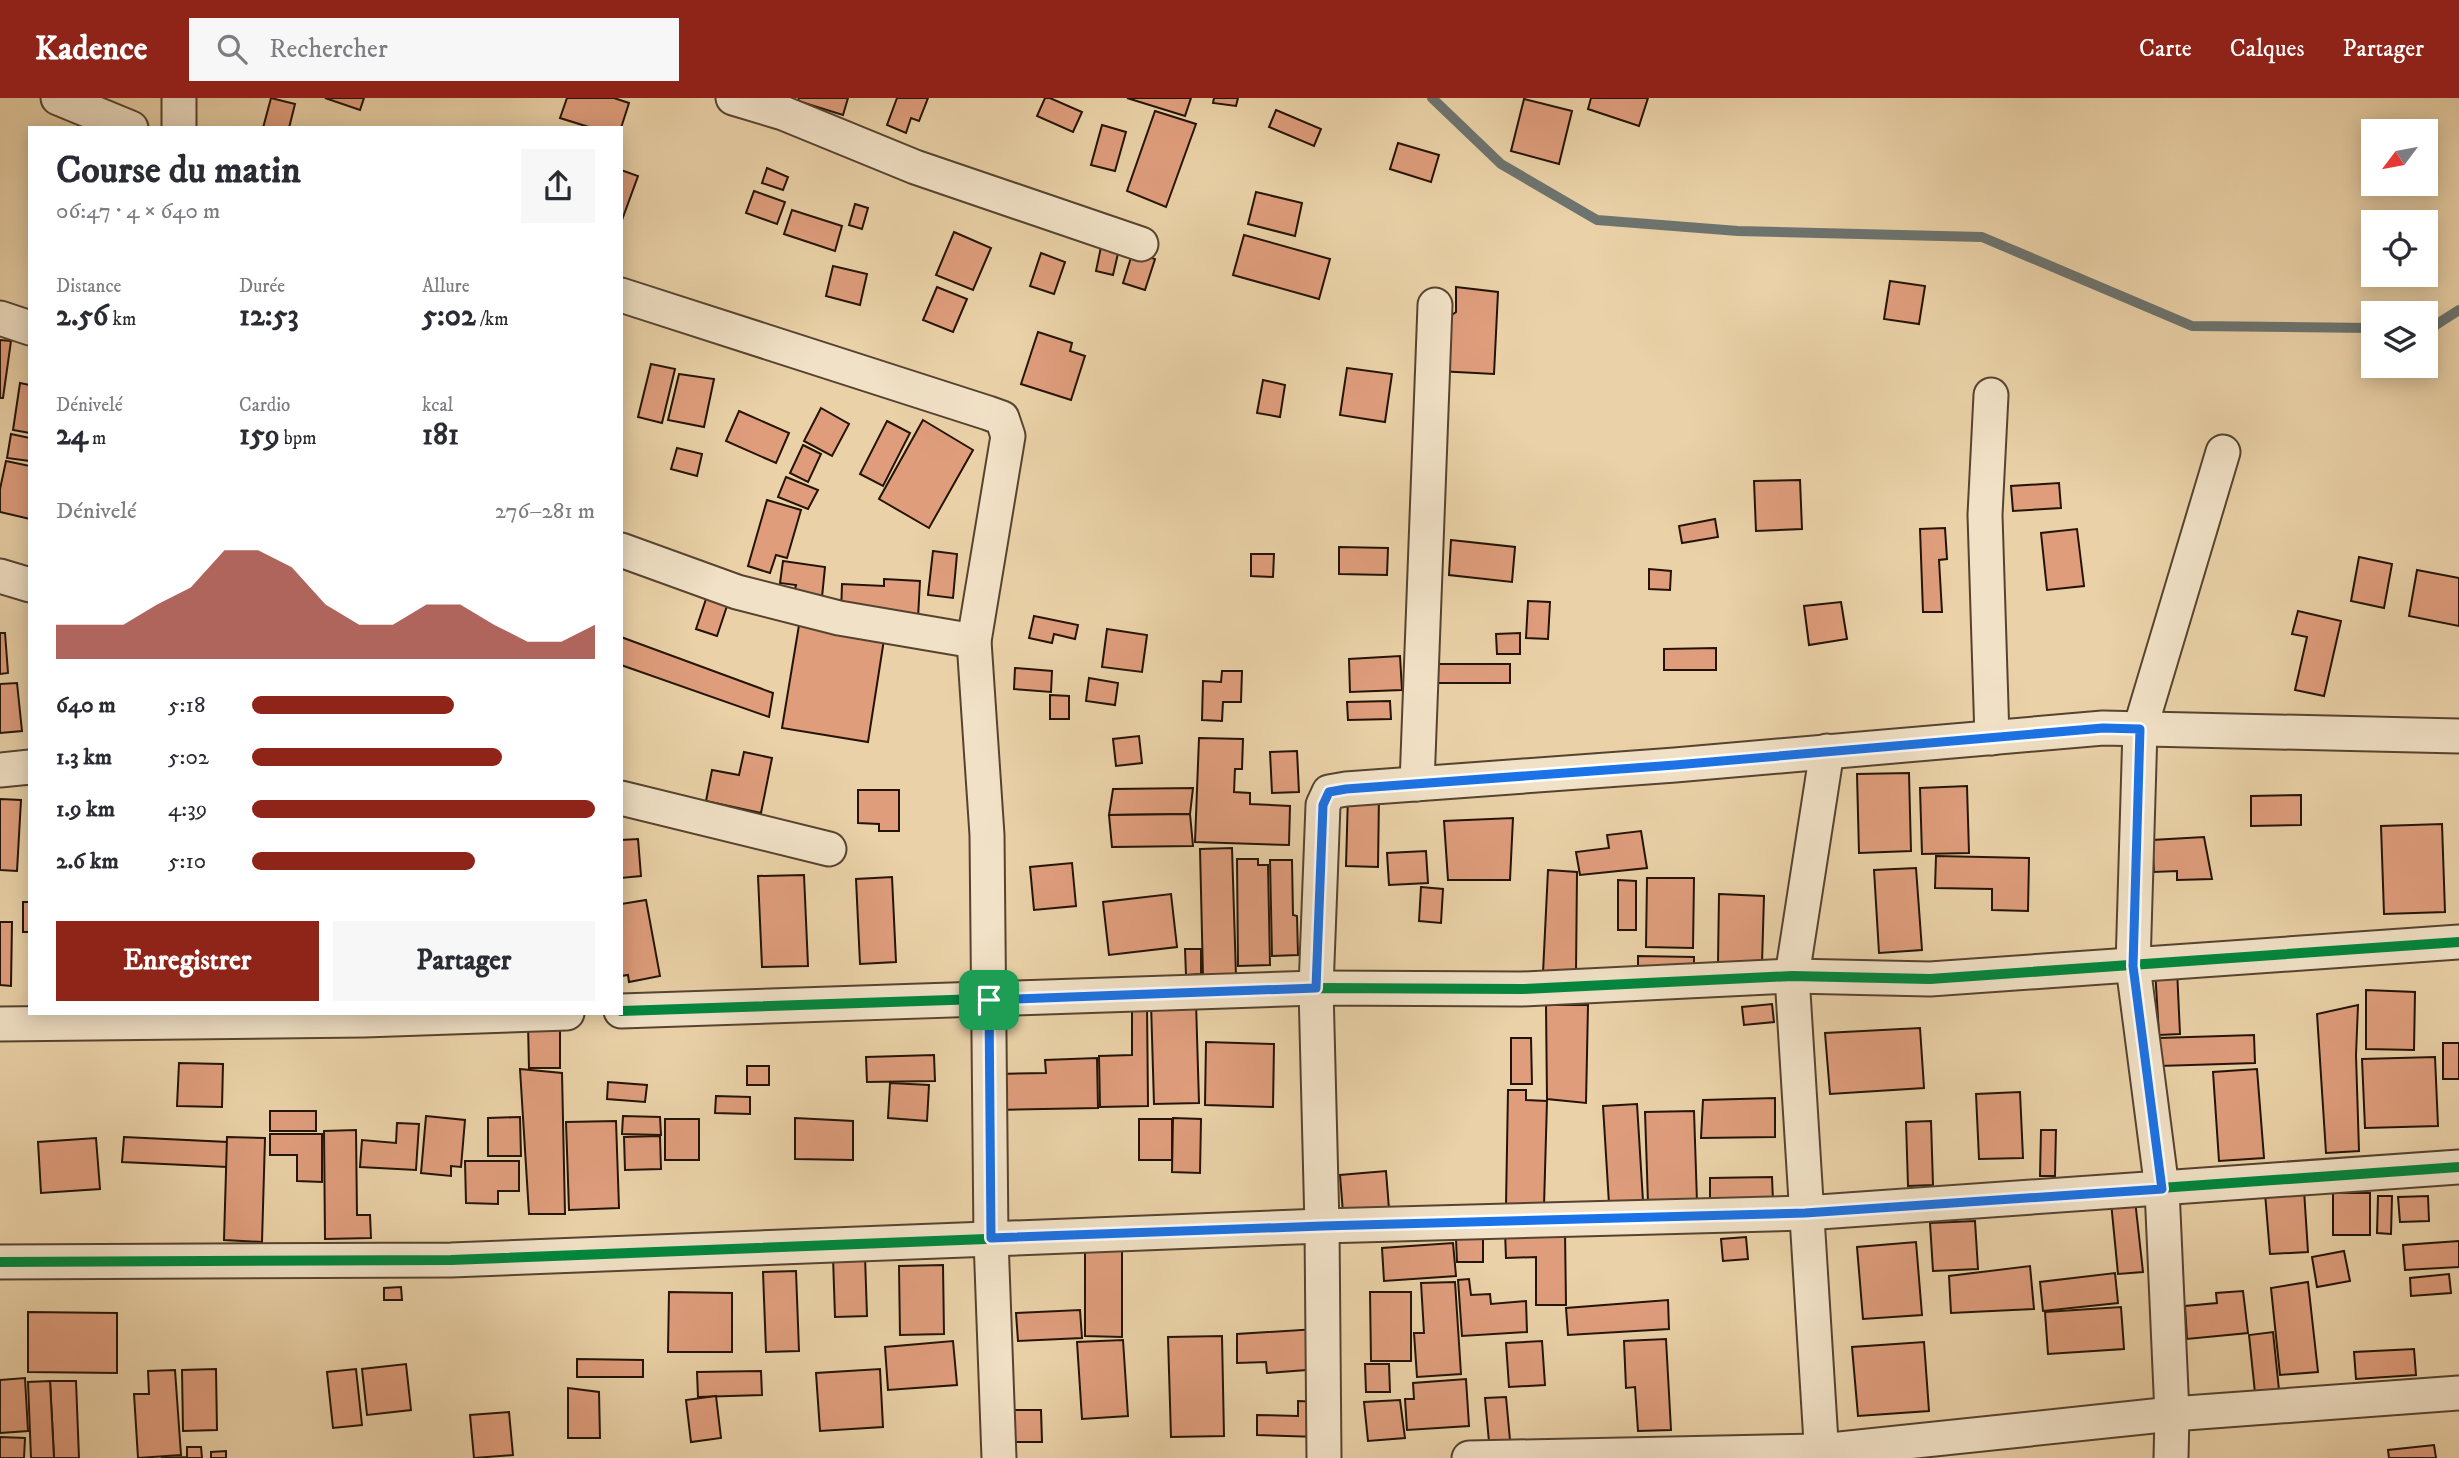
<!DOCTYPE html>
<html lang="fr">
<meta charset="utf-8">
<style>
:root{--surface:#fff;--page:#f7f7f7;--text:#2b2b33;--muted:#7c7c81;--accent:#8f2418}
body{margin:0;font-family:"IM FELL DW Pica",serif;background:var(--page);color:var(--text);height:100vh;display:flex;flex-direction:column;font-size:26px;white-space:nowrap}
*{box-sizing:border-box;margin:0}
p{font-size:23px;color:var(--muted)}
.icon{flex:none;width:38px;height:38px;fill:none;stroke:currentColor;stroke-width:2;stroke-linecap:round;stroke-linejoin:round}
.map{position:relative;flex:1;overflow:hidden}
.side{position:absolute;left:28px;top:28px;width:595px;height:889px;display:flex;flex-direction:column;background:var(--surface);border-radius:0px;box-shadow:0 4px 18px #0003}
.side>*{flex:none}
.needle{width:46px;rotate:238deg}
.tools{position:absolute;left:2361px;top:21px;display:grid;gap:14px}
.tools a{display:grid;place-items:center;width:77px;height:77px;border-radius:0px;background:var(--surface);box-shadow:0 4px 18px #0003;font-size:35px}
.pin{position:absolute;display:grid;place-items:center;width:60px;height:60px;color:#fff;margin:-30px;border-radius:14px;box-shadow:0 4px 10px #0006}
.round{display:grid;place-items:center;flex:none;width:74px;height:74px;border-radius:0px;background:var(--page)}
.summary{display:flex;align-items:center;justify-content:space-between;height:119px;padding:0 28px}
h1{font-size:38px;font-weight:700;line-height:52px}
.figures{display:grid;grid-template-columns:repeat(3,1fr);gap:10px;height:119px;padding:7px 28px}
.figures div{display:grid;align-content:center}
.figures b{font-size:30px;font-weight:700}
.figures small{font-size:19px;font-weight:400}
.figures p{font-size:19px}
.chart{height:196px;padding:14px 28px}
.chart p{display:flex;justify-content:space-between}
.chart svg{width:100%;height:126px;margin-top:7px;fill:var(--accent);opacity:.7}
.button{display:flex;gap:14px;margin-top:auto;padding:14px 28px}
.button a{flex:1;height:80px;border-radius:0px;background:var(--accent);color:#fff;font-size:28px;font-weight:700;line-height:80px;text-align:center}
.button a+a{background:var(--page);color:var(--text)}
ul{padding:0 28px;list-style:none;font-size:23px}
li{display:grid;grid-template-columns:112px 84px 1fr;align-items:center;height:52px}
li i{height:18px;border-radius:9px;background:var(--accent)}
header{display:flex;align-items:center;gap:42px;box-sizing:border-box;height:98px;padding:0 35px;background:var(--accent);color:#fff}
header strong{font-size:33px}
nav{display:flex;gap:38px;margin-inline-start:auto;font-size:24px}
.search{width:490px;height:63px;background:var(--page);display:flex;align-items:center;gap:18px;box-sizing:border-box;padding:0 24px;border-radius:0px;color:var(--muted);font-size:26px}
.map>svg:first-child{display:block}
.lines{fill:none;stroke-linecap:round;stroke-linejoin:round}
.stream{stroke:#6d746f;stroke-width:10}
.building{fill:#df9d7c;stroke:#241407;stroke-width:2}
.street-casing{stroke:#56432f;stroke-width:37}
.street{stroke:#f1e1c6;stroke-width:33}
.cycleway-casing{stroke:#f1e1c6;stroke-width:15}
.cycleway{stroke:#00873e;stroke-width:10}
.route-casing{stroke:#fff;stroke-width:14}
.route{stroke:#1a73e8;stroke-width:9}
</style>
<header>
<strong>Kadence</strong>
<div class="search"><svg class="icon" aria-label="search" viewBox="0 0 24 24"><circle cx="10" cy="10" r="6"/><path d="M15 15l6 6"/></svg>Rechercher</div>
<nav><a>Carte</a><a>Calques</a><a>Partager</a></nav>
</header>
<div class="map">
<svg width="2459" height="1360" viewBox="0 0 2459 1360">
<rect width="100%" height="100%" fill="#ead1a7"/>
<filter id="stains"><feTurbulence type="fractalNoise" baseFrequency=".00286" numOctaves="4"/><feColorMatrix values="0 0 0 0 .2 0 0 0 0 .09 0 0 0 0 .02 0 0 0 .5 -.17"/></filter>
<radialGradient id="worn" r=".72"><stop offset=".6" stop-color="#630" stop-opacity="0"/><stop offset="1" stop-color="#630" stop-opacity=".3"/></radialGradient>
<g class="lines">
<!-- stream -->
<g class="stream">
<path d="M1432,0l69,66 96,56 141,11 244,6 210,89 181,2"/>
<path d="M2426,230h5l28,-18"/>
</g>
</g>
<!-- building -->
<g class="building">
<path d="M271,0l24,6 -6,24h-26z"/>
<path d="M325,0h39l-4,12z"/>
<path d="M567,0h47l15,5 -8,25h-29l-32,-10z"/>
<path d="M799,0h49l-5,17 -45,-14z"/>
<path d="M897,0h31l-9,23 -8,-3 -5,15 -19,-8z"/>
<path d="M1045,0h5l32,14 -9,20 -36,-16z"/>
<path d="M1127,0h64l-6,18z"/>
<path d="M1214,0h24l-2,8 -23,-3z"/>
<path d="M1591,0h57l-9,28 -51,-17z"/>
<path d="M1524,1l48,12 -13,53 -48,-13z"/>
<path d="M1276,12l45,19 -7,17 -45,-19z"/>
<path d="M1155,13l41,13 -30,83 -39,-16z"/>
<path d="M1102,27l24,7 -11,39 -24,-6z"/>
<path d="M1398,45l41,12 -8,27 -41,-13z"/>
<path d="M767,70l21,9 -5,13 -21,-7z"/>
<path d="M621,72l17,6 -16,44h-1z"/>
<path d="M754,93l31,11 -8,22 -31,-11z"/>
<path d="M1256,94l46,11 -7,33 -47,-12z"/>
<path d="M855,106l13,4 -6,21 -13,-4z"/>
<path d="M792,112l50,16 -7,25 -51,-17z"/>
<path d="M954,134l37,16 -18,42 -37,-15z"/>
<path d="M1244,137l86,24 -11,40 -86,-24z"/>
<path d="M1102,144l18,3 -7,30 -17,-4z"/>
<path d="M1133,153l22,8 -10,31 -22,-7z"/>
<path d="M1041,155l24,9 -11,32 -24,-8z"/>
<path d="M833,168l34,8 -7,31 -34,-9z"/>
<path d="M1890,183l35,5 -6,38 -35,-5z"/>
<path d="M937,189l30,12 -14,33 -30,-12z"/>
<path d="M1456,189l42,5 -4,82 -56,-3v-46l18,-13z"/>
<path d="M1038,234l34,11 -2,8 15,5 -14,44 -50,-16z"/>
<path d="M0,242l11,1 -8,57h-3z"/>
<path d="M651,266l24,5 -13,54 -24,-6z"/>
<path d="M1347,270l45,6 -7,48 -45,-7z"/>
<path d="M679,276l35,5 -10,48 -36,-7z"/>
<path d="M1263,282l22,5 -5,32 -23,-4z"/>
<path d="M20,285l10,2v48l-17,-3z"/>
<path d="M821,310l28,16 -17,32 -28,-15z"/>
<path d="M739,313l50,22 -13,30 -50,-22z"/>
<path d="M923,322l50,30 -44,78 -50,-29z"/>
<path d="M887,323l23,12 -27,53 -23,-12z"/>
<path d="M11,336l19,4v23l-23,-3z"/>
<path d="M803,347l18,9 -13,28 -18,-9z"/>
<path d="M677,350l25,6 -5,22 -26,-7z"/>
<path d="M6,363l24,5v53l-30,-7v-23z"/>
<path d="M786,379l32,13 -10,19 -30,-12z"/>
<path d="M1800,382l2,49 -46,2 -2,-50z"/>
<path d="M2059,385l2,25 -48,3 -2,-25z"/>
<path d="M767,402l34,10 -14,48 -11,-3 -6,18 -22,-7z"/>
<path d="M1715,421l3,18 -36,6 -3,-17z"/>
<path d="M1945,430l2,31 -8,1 3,52h-19l-3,-83z"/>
<path d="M2077,431l7,57 -37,4 -6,-57z"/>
<path d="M1451,442l64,7 -3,35 -63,-7z"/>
<path d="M1339,449l49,1 -1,27 -48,-1z"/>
<path d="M933,453l24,3 -4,44 -25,-3z"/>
<path d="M1251,456h23l-1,23 -22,-1z"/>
<path d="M2359,459l33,7 -8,44 -33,-7z"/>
<path d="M783,463l42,6 -3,30 -28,-4 2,-8 -16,-2z"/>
<path d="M1649,471l22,2 -1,19 -21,-1z"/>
<path d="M2417,472l42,8v48l-50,-10z"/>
<path d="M884,481l36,2 -2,37 -77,-4 1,-30 42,2z"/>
<path d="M708,495l21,7 -12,36 -21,-7z"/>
<path d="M1528,503l22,1 -2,37 -22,-1z"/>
<path d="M1841,504l6,37 -38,6 -5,-39z"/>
<path d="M2298,513l43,10 -17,75 -29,-6 12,-53 -15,-3z"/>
<path d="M1034,518l44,9 -3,14 -21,-5 -2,9 -23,-5z"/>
<path d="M800,521l85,14 -17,109 -86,-14z"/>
<path d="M1107,531l40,6 -5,37 -40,-5z"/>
<path d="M0,535h5l3,40 -8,1z"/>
<path d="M1520,535v21h-23l-1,-20z"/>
<path d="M621,539l152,56 -4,24 -148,-52z"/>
<path d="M1716,550v22h-52v-21z"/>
<path d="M1400,558l2,34 -52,2 -1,-33z"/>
<rect x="1438" y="566" width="72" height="19"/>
<path d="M1015,570l37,3 -1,21 -37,-3z"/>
<path d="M1222,573h20l-1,31h-18l-1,19 -20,-1 1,-39 18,1z"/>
<path d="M1089,580l29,5 -3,22 -29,-4z"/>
<path d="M17,585l5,48 -22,2v-49z"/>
<path d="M1050,597l19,1v23h-19z"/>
<path d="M1390,603l1,18 -43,1 -1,-18z"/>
<path d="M1139,638l3,27 -26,3 -3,-27z"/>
<path d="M1199,640l44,1 -1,30h-7l-1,23 16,1v11l40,2 -1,39 -94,-3z"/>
<path d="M1297,653l2,41 -27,1 -2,-41z"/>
<path d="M744,654l28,6 -11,55 -55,-12 6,-31 27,5z"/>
<path d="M1909,675l2,78 -52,2 -2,-79z"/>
<path d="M1967,688l2,67 -47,1 -2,-66z"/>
<path d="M1193,690l-3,26 -81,1 4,-26z"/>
<path d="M858,692h41v41h-20v-7l-21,-1z"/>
<path d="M1348,696l31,1 -1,72 -32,-1z"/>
<path d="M2301,697v30l-50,1v-30z"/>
<path d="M0,701l21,1 -4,71 -17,-1z"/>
<path d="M1190,716l3,32 -81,1 -3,-32z"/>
<path d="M1513,720l-3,62h-62l-4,-59z"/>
<path d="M2442,726l3,88 -61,2 -3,-88z"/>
<path d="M1641,733l6,37 -67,7 -4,-23 33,-4 -2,-13z"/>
<path d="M2204,739l8,42 -35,1v-9l-23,1 -2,-32z"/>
<path d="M638,741l3,37 -20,2v-38z"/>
<path d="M1232,750l4,128 -33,1 -3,-128z"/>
<path d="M1426,753l2,32 -39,2 -2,-32z"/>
<path d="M1936,758l93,2 -1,53 -36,-1v-21l-57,-1z"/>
<path d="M1237,761h21v6h10l2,100 -32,1z"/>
<path d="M1270,762h22l1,55 4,1 1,39 -26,1z"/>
<path d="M1072,765l4,43 -42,4 -4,-43z"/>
<path d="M1916,770l6,82 -43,3 -5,-83z"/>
<path d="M1548,772l29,2 -1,101h-33z"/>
<path d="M804,777l4,91 -46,1 -4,-91z"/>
<path d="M892,779l4,85 -36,2 -4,-85z"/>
<path d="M1647,780h47l-1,70 -47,-1z"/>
<path d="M1618,782l18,1v49h-18z"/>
<path d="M1421,789l22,2 -2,34 -22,-2z"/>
<path d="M1171,796l6,53 -68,8 -6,-53z"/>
<path d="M1719,796l45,2 -2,68 -44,-1z"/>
<path d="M646,802l14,76 -31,6 -1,-7 -7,1v-72z"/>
<rect x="23" y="804" width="7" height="30"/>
<path d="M0,824h12l-1,64 -11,-1z"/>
<path d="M1185,851h16v25l-15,1z"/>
<path d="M1638,858l56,1v18l-56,-1z"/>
<path d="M2155,871h22l3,65 -21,1z"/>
<path d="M2366,892l49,2 -1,58 -48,-1z"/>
<path d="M1196,904l3,101 -45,1 -3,-101z"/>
<path d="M1132,905h15l1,103 -48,1 -1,-51 33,-1z"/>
<path d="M1772,906l2,18 -30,3 -2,-18z"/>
<path d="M1546,907h42l-2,98 -39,-4z"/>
<path d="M2358,907l-2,50 3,96 -33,2 -9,-139z"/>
<path d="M528,926h32v44h-31z"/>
<path d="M1920,930l4,60 -94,6 -5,-61z"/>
<path d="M2254,937l1,28 -96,3 -1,-28z"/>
<path d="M1511,940h20l1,46h-21z"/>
<path d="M1206,944l68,2 -1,63 -68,-2z"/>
<rect x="2443" y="945" width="16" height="36"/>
<path d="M934,957l1,26 -68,1 -1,-25z"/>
<path d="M2435,959l3,69 -73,2 -3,-69z"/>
<path d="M1097,960l1,50 -101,2 -1,-36 50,-1 -1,-13z"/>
<path d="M179,965l44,1 -1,43 -45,-1z"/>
<rect x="747" y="968" width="22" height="19"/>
<path d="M520,971l42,4 3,141h-36z"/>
<path d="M2257,971l7,89 -45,3 -6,-89z"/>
<path d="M608,984l39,3 -2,17 -38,-3z"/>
<path d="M890,985l39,2 -2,36 -39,-3z"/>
<path d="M1508,992h18v10l21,1 -3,105h-38z"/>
<path d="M2020,994l3,66 -44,1 -3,-65z"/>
<path d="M716,998l34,1v17l-35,-1z"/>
<path d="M1775,1000v39l-74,1 2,-38z"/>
<path d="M1637,1006l6,97 -34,3 -6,-98z"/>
<rect x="270" y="1013" width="46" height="20"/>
<path d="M1694,1013l3,91 -49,1 -3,-91z"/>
<path d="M426,1018l39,4 -4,47 -10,-1v10l-30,-3z"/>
<path d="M623,1018l37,1 1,18 -39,-1z"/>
<path d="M520,1019l1,39h-33v-38z"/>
<path d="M795,1020l58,3v39l-58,-1z"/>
<path d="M1173,1020l28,1 -1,54 -28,-1z"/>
<rect x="665" y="1021" width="34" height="41"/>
<rect x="1139" y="1021" width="33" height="41"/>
<path d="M616,1023l3,87 -50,2 -3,-88z"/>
<path d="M1931,1023l2,64 -25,1 -2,-64z"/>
<path d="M397,1025l22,1 -3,46 -56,-3 2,-27 34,3z"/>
<path d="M356,1032l1,85h13l1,23 -46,1 -1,-108z"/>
<path d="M2041,1032h15l-1,46h-15z"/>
<path d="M270,1036h52v48l-25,-1v-26h-27z"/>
<path d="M660,1038l1,33 -36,1 -1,-33z"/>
<path d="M124,1039l104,5 -1,25 -105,-5z"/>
<path d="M227,1039l38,1 -3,104 -38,-2z"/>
<path d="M96,1040l4,51 -59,4 -3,-51z"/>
<path d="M465,1063h54v30h-21v13l-32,-1z"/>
<path d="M1386,1073l3,38 -46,4 -3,-38z"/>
<path d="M1772,1079l1,24 -63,1v-24z"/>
<path d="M2304,1092l4,62 -38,2 -5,-61z"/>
<rect x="2333" y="1095" width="37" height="42"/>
<path d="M2378,1098h14l-1,38 -14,-1z"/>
<path d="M2428,1098l1,25 -29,1 -2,-25z"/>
<path d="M2135,1102l8,72 -25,2 -7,-72z"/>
<path d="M1975,1123l3,48 -45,2 -3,-48z"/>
<path d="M1505,1133h60l1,74h-30v-48l-30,1z"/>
<path d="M1085,1136h37v103l-37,-1z"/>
<path d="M1746,1139l2,22 -25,2 -2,-22z"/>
<path d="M1483,1140v24h-26l-1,-23z"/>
<path d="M2459,1143v26l-54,3 -2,-25z"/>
<path d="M1916,1144l6,73 -59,4 -6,-72z"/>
<path d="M1453,1145l3,33 -72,5 -2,-33z"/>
<path d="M2344,1153l6,30 -33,6 -5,-30z"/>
<path d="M865,1158l2,60 -32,1 -2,-60z"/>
<path d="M943,1167l1,69 -44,1 -1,-69z"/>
<path d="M2030,1168l4,43 -83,4 -2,-37z"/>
<path d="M796,1173l3,80 -33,1 -3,-80z"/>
<path d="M2115,1175l3,30 -75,8 -3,-29z"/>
<path d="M2449,1176l2,19 -40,3 -1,-18z"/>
<path d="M1469,1181l2,16 19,-1 1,10 35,-3 1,31 -65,4 -4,-56z"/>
<path d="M1455,1184l6,92 -44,3 -3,-44h10l-3,-50z"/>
<path d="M2308,1184l10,90 -38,3 -9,-87z"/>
<path d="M401,1189l1,13h-18v-12z"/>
<path d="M2243,1193l5,42 -61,6 -2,-33 32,-3 -1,-10z"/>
<path d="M669,1194l63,1v59h-64z"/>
<path d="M1370,1194h41v69h-40z"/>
<path d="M1668,1202l1,29 -101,6 -2,-27z"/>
<path d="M2121,1209l3,42 -76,5 -3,-42z"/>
<path d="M1080,1212l2,28 -64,3 -2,-28z"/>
<path d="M28,1214l89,1v60l-89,-1z"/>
<path d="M1317,1231l3,40 -53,4 -1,-11 -29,1v-29z"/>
<path d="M2273,1234l6,58 -24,3 -6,-58z"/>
<path d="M1222,1238l2,100 -53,1 -3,-100z"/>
<path d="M1666,1241l5,91 -33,1 -3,-44 -9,1 -2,-47z"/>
<path d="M1123,1242l5,76 -46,3 -5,-77z"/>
<path d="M953,1243l4,44 -69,5 -3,-43z"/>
<path d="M1542,1243l3,44 -36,2 -3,-44z"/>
<path d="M1924,1244l5,69 -71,5 -6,-69z"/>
<path d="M2414,1251l2,26 -60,4 -2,-27z"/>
<path d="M577,1261l66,1v17h-66z"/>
<path d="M406,1266l5,46 -44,5 -5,-46z"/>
<path d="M1365,1266h24l1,28h-24z"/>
<path d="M216,1271l1,61 -34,1 -1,-61z"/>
<path d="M356,1271l6,56 -29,3 -6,-56z"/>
<path d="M880,1271l3,58 -63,4 -4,-58z"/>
<path d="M175,1272l6,85 -43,3 -4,-64h15l-1,-23z"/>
<path d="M761,1273l1,24 -64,2 -1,-25z"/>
<path d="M25,1280l3,53 -28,2v-53z"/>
<path d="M1466,1281l3,47 -62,4 -2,-31h9l-1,-16z"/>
<path d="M50,1283h26l3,77h-25z"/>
<path d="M50,1283l4,77h-23l-3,-76z"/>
<path d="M568,1290l31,4 1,46h-32z"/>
<path d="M716,1298l5,42 -30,4 -5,-42z"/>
<path d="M1506,1299l4,43 -21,2 -4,-44z"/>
<path d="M1400,1302l5,38 -37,3 -4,-39z"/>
<path d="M1298,1303l22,1 -1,35 -62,-2v-20l41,1z"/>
<path d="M1011,1312h30l1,32h-30z"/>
<path d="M509,1314l4,43 -39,3 -4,-43z"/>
<path d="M0,1339l25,1 -1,20h-24z"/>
<path d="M2434,1347l2,13h-47l-1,-8z"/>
<path d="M187,1349h14l1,11h-41l26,-1z"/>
<path d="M226,1353v7h-15v-6z"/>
</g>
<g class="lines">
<!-- street casing -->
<g class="street-casing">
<g id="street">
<path d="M58,0l73,30"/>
<path d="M733,0l50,15 132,54 226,77"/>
<path d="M179,30v-30"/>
<path d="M621,197l367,118 14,5 6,18 -34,205 13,194 4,404 8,219"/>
<path d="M0,220l30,10"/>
<path d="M1991,297l-6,120 7,223"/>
<path d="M621,452l116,42 102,26 135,23"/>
<path d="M0,478l30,9"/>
<path d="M0,672l30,-3"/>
<path d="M1417,686l18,-479"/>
<path d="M621,700l208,51"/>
<path d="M621,913l695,-23 206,1 270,-13 138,3 529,-37"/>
<path d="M0,926l364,-4 203,-7"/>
<path d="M0,1164l451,-2 871,-34 483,-13 654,-46"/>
<path d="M1324,1360l-2,-232 -6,-238 7,-183 6,-13 17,-3 329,-24 428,-37 356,8"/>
<path d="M1469,1360l352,-7 351,-37 287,-21"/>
<path d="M1822,1360l-30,-482 35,-225"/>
<path d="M2171,1360l1,-44 -10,-225 -29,-223 7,-237 83,-277"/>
</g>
</g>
<!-- street -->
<use href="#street" class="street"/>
<!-- cycleway casing -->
<g class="cycleway-casing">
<g id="cycleway">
<path d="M621,913l695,-23 206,1 270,-13 138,3 529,-37"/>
<path d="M0,1164l451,-2 871,-34 483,-13 654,-46"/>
</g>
</g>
<!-- cycleway -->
<use href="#cycleway" class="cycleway"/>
</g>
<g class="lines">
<!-- route casing -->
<g class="route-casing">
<path id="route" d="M2103,630l37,1 -7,237 29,223 -357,24 -483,13 -331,12 -2,-238 327,-12 7,-183 6,-13 17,-3 329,-24z"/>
</g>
<!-- route -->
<use href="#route" class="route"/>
</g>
<rect width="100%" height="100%" filter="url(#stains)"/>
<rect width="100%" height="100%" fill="url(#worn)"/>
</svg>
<div class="tools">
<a><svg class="needle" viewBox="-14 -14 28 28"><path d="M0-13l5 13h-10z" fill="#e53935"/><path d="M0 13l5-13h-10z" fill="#7c7c81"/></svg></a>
<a><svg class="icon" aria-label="locate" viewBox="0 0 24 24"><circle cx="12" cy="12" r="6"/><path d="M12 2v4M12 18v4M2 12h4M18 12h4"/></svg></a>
<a><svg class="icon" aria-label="layers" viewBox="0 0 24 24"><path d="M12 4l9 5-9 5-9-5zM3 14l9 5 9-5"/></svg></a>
</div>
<div class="pin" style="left:989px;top:902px;background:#1e9e55"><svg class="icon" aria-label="arrive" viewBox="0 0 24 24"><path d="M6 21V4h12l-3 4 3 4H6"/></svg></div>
<section class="side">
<div class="summary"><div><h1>Course du matin</h1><p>06:47 · 4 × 640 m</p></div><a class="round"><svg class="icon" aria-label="share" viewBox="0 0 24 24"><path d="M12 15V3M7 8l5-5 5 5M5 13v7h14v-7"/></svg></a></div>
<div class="figures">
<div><p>Distance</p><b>2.56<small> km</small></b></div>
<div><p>Durée</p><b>12:53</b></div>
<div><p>Allure</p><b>5:02<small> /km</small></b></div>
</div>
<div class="figures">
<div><p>Dénivelé</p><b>24<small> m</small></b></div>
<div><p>Cardio</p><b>159<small> bpm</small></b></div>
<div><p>kcal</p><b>181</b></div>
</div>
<div class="chart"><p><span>Dénivelé</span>276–281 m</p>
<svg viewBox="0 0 160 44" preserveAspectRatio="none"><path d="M0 44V32L10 32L20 32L30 25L40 19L50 6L60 6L70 12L80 25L90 32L100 32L110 25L120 25L130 32L140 38L150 38L160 32V44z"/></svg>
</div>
<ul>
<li><b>640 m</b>5:18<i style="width:59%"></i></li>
<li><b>1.3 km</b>5:02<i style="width:73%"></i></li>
<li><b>1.9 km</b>4:39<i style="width:100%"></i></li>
<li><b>2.6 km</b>5:10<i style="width:65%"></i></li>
</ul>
<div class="button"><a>Enregistrer</a><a>Partager</a></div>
</section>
</div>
